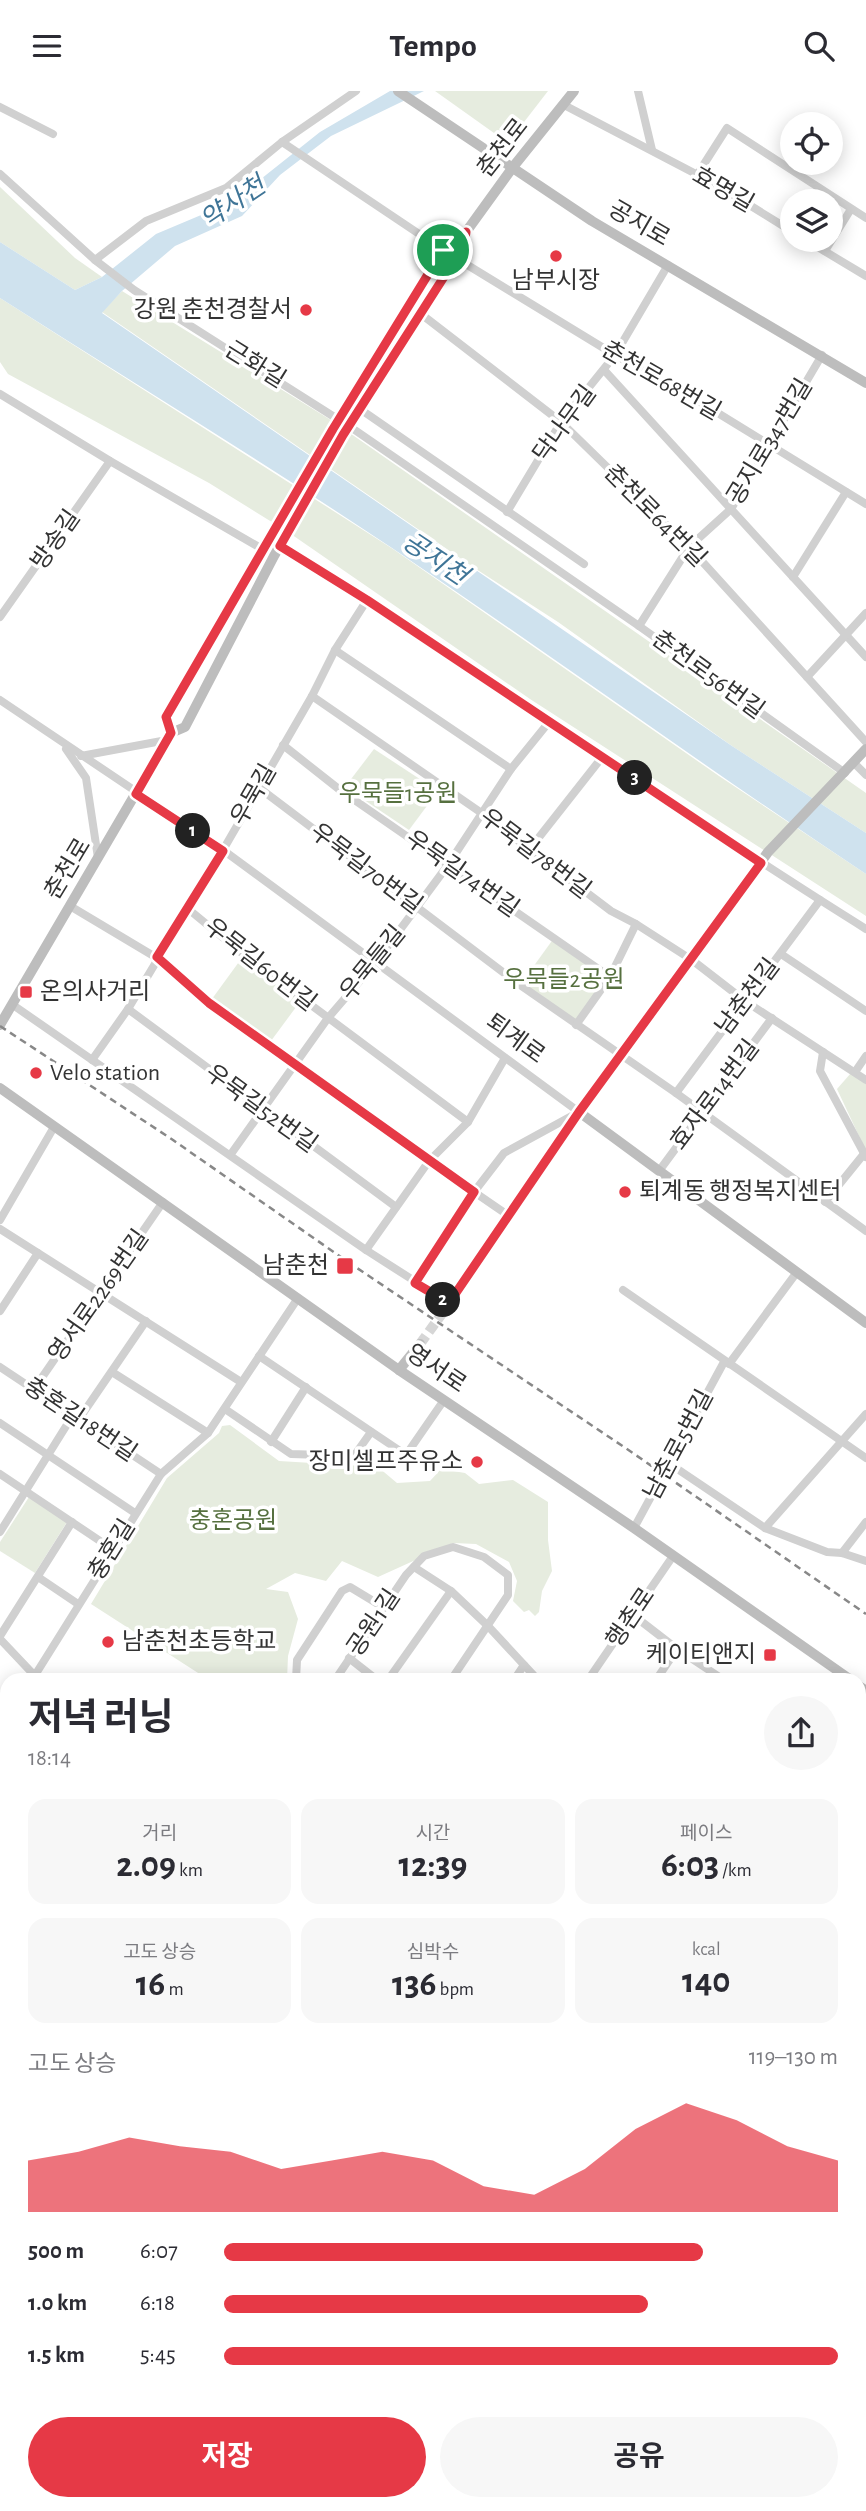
<!DOCTYPE html>
<html lang="ko">
<meta charset="utf-8">
<style>
:root{--surface:#fff;--page:#f7f7f7;--text:#2b2b33;--muted:#7c7c81;--accent:#e63946}
body{margin:0;font-family:"Alegreya Sans","Noto Sans KR",sans-serif;background:var(--page);color:var(--text);height:100vh;display:flex;flex-direction:column;font-size:26px;white-space:nowrap}
*{box-sizing:border-box;margin:0}
p{font-size:23px;color:var(--muted)}
.icon{flex:none;width:38px;height:38px;fill:none;stroke:currentColor;stroke-width:2;stroke-linecap:round;stroke-linejoin:round}
.map{position:relative;flex:1;overflow:hidden}
.panel{position:absolute;left:0px;top:1582px;width:866px;height:838px;display:flex;flex-direction:column;background:var(--surface);border-radius:21px 21px 0 0;box-shadow:0 4px 18px #0003}
.panel>*{flex:none}
.tools{position:absolute;left:780px;top:21px;display:grid;gap:14px}
.tools a{display:grid;place-items:center;width:63px;height:63px;border-radius:50%;background:var(--surface);box-shadow:0 4px 18px #0003;font-size:35px}
.pin{position:absolute;display:grid;place-items:center;width:60px;height:60px;color:#fff;margin:-30px;border:4px solid #fff;border-radius:50%;box-shadow:0 2px 7px #0007}
.km{position:absolute;width:35px;height:35px;margin:-18px;border-radius:50%;background:#222;color:#fff;font-size:19px;line-height:35px;text-align:center}
.round{display:grid;place-items:center;flex:none;width:74px;height:74px;border-radius:37px;background:var(--page)}
.overview{display:flex;align-items:center;justify-content:space-between;height:119px;padding:0 28px}
h1{font-size:38px;font-weight:700;line-height:52px}
.stats{display:grid;grid-template-columns:repeat(3,1fr);gap:10px;height:119px;padding:7px 28px}
.stats div{display:grid;align-content:center;border-radius:18px;background:var(--page);text-align:center}
.stats b{font-size:35px;font-weight:700}
.stats small{font-size:19px;font-weight:400}
.stats p{font-size:19px}
.chart{height:196px;padding:14px 28px}
.chart p{display:flex;justify-content:space-between}
.chart svg{width:100%;height:126px;margin-top:7px;fill:var(--accent);opacity:.7}
.primary-button{display:flex;gap:14px;margin-top:auto;padding:14px 28px}
.primary-button a{flex:1;height:80px;border-radius:42px;background:var(--accent);color:#fff;font-size:28px;font-weight:700;line-height:80px;text-align:center}
.primary-button a+a{background:var(--page);color:var(--text)}
ul{padding:0 28px;list-style:none;font-size:23px}
li{display:grid;grid-template-columns:112px 84px 1fr;align-items:center;height:52px}
li i{height:18px;border-radius:9px;background:var(--accent)}
header{display:flex;justify-content:space-between;align-items:center;height:91px;padding:0 28px;background:var(--surface);font-size:32px;font-weight:700}
.map>svg:first-child{display:block}
.green{fill:#e6ecdf}
.water{fill:#cfe2ee}
.lines{fill:none;stroke-linecap:round;stroke-linejoin:round}
.secondary-tunnel{stroke:#d6d6d6;stroke-width:10;stroke-dasharray:10 5;stroke-linecap:butt}
.street{stroke:#d0d0d0;stroke-width:8}
.secondary{stroke:#bdbdbd;stroke-width:10}
.rail{stroke:#888;stroke-width:2.5;stroke-dasharray:7 5;stroke-linecap:butt}
.route-casing{stroke:#fff;stroke-width:14}
.route{stroke:#e63946;stroke-width:9}
.poi-dot{fill:#e63946;stroke:#fff;stroke-width:2.5}
.labels{text-anchor:middle;dominant-baseline:central;stroke-width:7;stroke-linejoin:round;paint-order:stroke}
.street-label{font-size:24px;fill:#333;stroke:#fff}
.poi-label{font-size:24px;fill:#333;stroke:#fff;text-anchor:end}
.park-label{font-size:24px;fill:#56703f;stroke:#fff}
.water-label{font-size:26px;font-style:italic;fill:#3f7597;stroke:#fff}
</style>
<header><svg class="icon" aria-label="menu" viewBox="0 0 24 24"><path d="M4 6h16M4 12h16M4 18h16"/></svg>Tempo<svg class="icon" aria-label="search" viewBox="0 0 24 24"><circle cx="10" cy="10" r="6"/><path d="M15 15l6 6"/></svg></header>
<div class="map">
<svg width="866" height="2420" viewBox="0 0 866 2420">
<rect width="100%" height="100%" fill="#fff"/>
<!-- green -->
<g class="green">
<path d="M435,0h113l-34,44 -13,3z"/>
<path d="M0,96l75,71 27,19 -27,13 -75,-48z"/>
<path d="M122,200l212,131 532,371v40l-134,-87 -174,-124 -82,-53 -374,-257z"/>
<path d="M0,207l393,251 326,227 147,98v42l-336,-217 -242,-167 -79,-49 -201,-109 -8,-12z"/>
<path d="M374,658l64,42 -29,39 -64,-43z"/>
<path d="M554,847l56,39 -34,48 -56,-40z"/>
<path d="M244,864l58,44 -34,46 -59,-42z"/>
<path d="M851,982l15,10v68l-29,-62z"/>
<path d="M230,1334l49,36 99,6 19,16 33,-2 11,-12 24,4 14,11 34,-4 35,22v38l4,31 -10,20 -3,21 -4,4 -6,-6 -5,2 -11,-11 4,-20 -8,-19 -33,-18 -23,-1 -75,34 -36,-16 -16,20 -31,-8 -29,16 22,3 10,27 -10,37 -1,24h-78l-118,-76 76,-126 52,-45 3,-7z"/>
<path d="M29,1406l38,25 -32,51 -35,-22v-9z"/>
<path d="M7,1733v123l-7,-7v-105z"/>
<path d="M105,2413h295l9,7h-304z"/>
</g>
<!-- water -->
<path class="water" d="M390,0h34l-93,45 -51,39 -38,41 -67,30 -53,45 -20,22 630,433 134,87v41c-160,-106 -315,-219 -474,-326 -129,-86 -261,-167 -392,-250v-56l75,48 27,-13 54,-43 76,-32 88,-70z"/>
<g class="lines">
<!-- secondary-tunnel -->
<path class="secondary-tunnel" d="M420,1253l29,-40"/>
<!-- street -->
<g class="street">
<path d="M638,0l14,59"/>
<path d="M564,14l153,80 76,47"/>
<path d="M0,16l53,27"/>
<path d="M282,51l161,108"/>
<path d="M0,83l95,86 39,30 205,130"/>
<path d="M697,84l30,-47 139,90"/>
<path d="M806,149l60,36"/>
<path d="M825,160l26,-42"/>
<path d="M456,167l159,97 80,44 171,105"/>
<path d="M95,169l51,-39 80,-33 56,-46 74,-51"/>
<path d="M421,223l140,108 128,125 177,195"/>
<path d="M605,280l261,286"/>
<path d="M0,303l110,67 154,89"/>
<path d="M360,318l224,155"/>
<path d="M349,335l290,200 206,147"/>
<path d="M507,421l54,-90 54,-67 53,-90"/>
<path d="M280,455c198,123 388,260 586,383"/>
<path d="M793,486l53,-85"/>
<path d="M0,526l110,-156"/>
<path d="M639,535l50,-79 42,-38 91,-154"/>
<path d="M335,559l176,119"/>
<path d="M807,586l59,-64"/>
<path d="M312,605l171,118 128,97 25,13 56,36 53,41 121,79"/>
<path d="M0,609l223,150 356,262 -75,41 -30,39 -59,91"/>
<path d="M283,654l57,45 270,187"/>
<path d="M66,658l20,29 12,80"/>
<path d="M81,665l86,-16"/>
<path d="M854,672l12,12"/>
<path d="M258,696l262,198 156,108 190,138"/>
<path d="M529,759l74,-94"/>
<path d="M70,815l87,52 52,45 220,158 80,55"/>
<path d="M187,817l57,47 224,167"/>
<path d="M781,863l85,57"/>
<path d="M13,914l353,245 83,53"/>
<path d="M128,918l268,198"/>
<path d="M576,934l34,-48 26,-53"/>
<path d="M823,961l-3,19 46,86"/>
<path d="M92,969l36,-51 95,-159 89,-154 23,-46 32,-50"/>
<path d="M855,981l11,-16"/>
<path d="M676,1002l144,-193"/>
<path d="M231,1063l97,-136 48,-56 72,-97 63,-96 38,-47"/>
<path d="M659,1080l113,-153"/>
<path d="M825,1111l38,-47"/>
<path d="M0,1129l54,-93"/>
<path d="M0,1138l241,153"/>
<path d="M366,1159l63,-89 39,-39 37,-64"/>
<path d="M623,1199l243,168"/>
<path d="M0,1220l38,-58"/>
<path d="M259,1265l147,99 38,-55"/>
<path d="M729,1273l68,-92"/>
<path d="M0,1276l161,107"/>
<path d="M112,1281l96,61"/>
<path d="M34,1298l129,-187"/>
<path d="M225,1318l66,45 63,2 17,-24"/>
<path d="M79,1328l67,-98"/>
<path d="M0,1332l135,90"/>
<path d="M271,1351l35,-55"/>
<path d="M670,1373l95,64 62,24 15,1 24,8"/>
<path d="M0,1383l112,75"/>
<path d="M634,1437l90,-166"/>
<path d="M765,1437l101,-114"/>
<path d="M0,1441l73,-117"/>
<path d="M842,1462l24,-31"/>
<path d="M414,1476l37,24 37,35 50,54"/>
<path d="M38,1486l40,27"/>
<path d="M633,1524l44,34 47,31"/>
<path d="M0,1545l72,-114"/>
<path d="M0,1548l35,37"/>
<path d="M349,1567l28,22"/>
<path d="M32,1589l129,-206 47,-41 90,-135"/>
<path d="M296,1589l1,-20 45,-69 8,-4 33,20"/>
<path d="M335,1589l71,-105 18,-19 29,-9 31,10 24,18v20l-57,85"/>
<path d="M388,1589l63,-89"/>
<path d="M514,1589l10,-15"/>
<path d="M588,1589l85,-124"/>
<path d="M656,1589l21,-31"/>
<path d="M859,1604c7,19 4,36 0,56"/>
<path d="M0,1645l7,-12"/>
<path d="M0,1648l7,7"/>
<path d="M859,1712l7,-14"/>
<path d="M859,1848l7,-7"/>
<path d="M859,1886l7,1"/>
<path d="M859,2021h7"/>
</g>
<!-- secondary -->
<g class="secondary">
<path d="M398,0l194,130 274,162"/>
<path d="M171,642l-5,-15 167,-289 110,-179 9,-11 14,-7"/>
<path d="M0,934l171,-292 14,-6 89,-171 69,-121 113,-177 8,-13 2,-13 47,-65 61,-76"/>
<path d="M0,997l399,282 235,158 217,152"/>
<path d="M579,1021l287,211"/>
<path d="M449,1213l130,-192 113,-152 76,-108 98,-103"/>
<path d="M399,1279l21,-26"/>
<path d="M859,1595l7,5"/>
<path d="M0,2121l7,5"/>
<path d="M384,2413l10,7"/>
</g>
<!-- rail -->
<path class="rail" d="M0,935l173,114 175,122 279,187 239,165"/>
</g>
<g class="lines">
<!-- route casing -->
<g class="route-casing">
<path id="route" d="M466,141l-2,13 -8,13 -113,177 -63,111 87,54 394,263 -182,249 -130,191 -34,-20 59,-91 -265,-189 -52,-46 66,-106 -87,-57 35,-61 -5,-16 167,-288 110,-179 9,-11z"/>
</g>
<!-- route -->
<use href="#route" class="route"/>
</g>
<!-- markers -->
<g class="poi-dot">
<circle cx="556" cy="165" r="7"/>
<circle cx="306" cy="219" r="7"/>
<rect x="19" y="894" width="14" height="14" rx="3.5"/>
<circle cx="36" cy="982" r="7"/>
<circle cx="625" cy="1101" r="7"/>
<rect x="336" y="1166" width="18" height="18" rx="3.5"/>
<circle cx="477" cy="1371" r="7"/>
<circle cx="108" cy="1551" r="7"/>
<rect x="763" y="1557" width="14" height="14" rx="3.5"/>
</g>
<g class="labels">
<!-- street labels -->
<g class="street-label">
<text transform="translate(503 57) rotate(-52)">춘천로</text>
<text transform="translate(723 99) rotate(30)">효명길</text>
<text transform="translate(639 133) rotate(30)">공지로</text>
<text transform="translate(255 274) rotate(32)">근화길</text>
<text transform="translate(661 290) rotate(30)">춘천로68번길</text>
<text transform="translate(565 333) rotate(-54)">닥나무길</text>
<text transform="translate(770 351) rotate(-59)">공지로347번길</text>
<text transform="translate(655 425) rotate(45)">춘천로64번길</text>
<text transform="translate(56 449) rotate(-55)">방송길</text>
<text transform="translate(708 584) rotate(36)">춘천로56번길</text>
<text transform="translate(254 704) rotate(-60)">우묵길</text>
<text transform="translate(535 763) rotate(37)">우묵길78번길</text>
<text transform="translate(68 778) rotate(-59)">춘천로</text>
<text transform="translate(366 778) rotate(37)">우묵길70번길</text>
<text transform="translate(462 783) rotate(35)">우묵길74번길</text>
<text transform="translate(373 872) rotate(-51)">우묵들길</text>
<text transform="translate(260 874) rotate(38)">우묵길60번길</text>
<text transform="translate(748 906) rotate(-53)">남춘천길</text>
<text transform="translate(515 948) rotate(36)">퇴계로</text>
<text transform="translate(715 1004) rotate(-53)">효자로14번길</text>
<text transform="translate(261 1018) rotate(36)">우묵길52번길</text>
<text transform="translate(99 1205) rotate(-55)">영서로2269번길</text>
<text transform="translate(436 1278) rotate(34)">영서로</text>
<text transform="translate(80 1329) rotate(34)">충혼길18번길</text>
<text transform="translate(679 1354) rotate(-62)">남춘로5번길</text>
<text transform="translate(112 1459) rotate(-58)">충혼길</text>
<text transform="translate(631 1527) rotate(-56)">행촌로</text>
<text transform="translate(374 1532) rotate(-56)">공원1길</text>
</g>
<!-- poi labels -->
<g class="poi-label">
<text x="556" y="190" text-anchor="middle">남부시장</text>
<text x="292" y="219">강원 춘천경찰서</text>
<text x="40" y="901" text-anchor="start">온의사거리</text>
<text x="50" y="982" text-anchor="start">Velo station</text>
<text x="639" y="1101" text-anchor="start">퇴계동 행정복지센터</text>
<text x="329" y="1175">남춘천</text>
<text x="463" y="1371">장미셀프주유소</text>
<text x="122" y="1551" text-anchor="start">남춘천초등학교</text>
<text x="756" y="1564">케이티앤지</text>
</g>
<!-- park labels -->
<g class="park-label">
<text x="398" y="703">우묵들1공원</text>
<text x="564" y="889">우묵들2공원</text>
<text x="233" y="1430">충혼공원</text>
</g>
<!-- water labels -->
<g class="water-label">
<text transform="translate(233 112) rotate(-34)">약사천</text>
<text transform="translate(435 468) rotate(34)">공지천</text>
</g>
</g>
</svg>
<div class="tools">
<a><svg class="icon" aria-label="locate" viewBox="0 0 24 24"><circle cx="12" cy="12" r="6"/><path d="M12 2v4M12 18v4M2 12h4M18 12h4"/></svg></a>
<a><svg class="icon" aria-label="layers" viewBox="0 0 24 24"><path d="M12 4l9 5-9 5-9-5zM3 14l9 5 9-5"/></svg></a>
</div>
<div class="pin" style="left:443px;top:159px;background:#1e9e55"><svg class="icon" aria-label="arrive" viewBox="0 0 24 24"><path d="M6 21V4h12l-3 4 3 4H6"/></svg></div>
<b class="km" style="left:193px;top:740px">1</b>
<b class="km" style="left:443px;top:1209px">2</b>
<b class="km" style="left:635px;top:687px">3</b>
<section class="panel">
<div class="overview"><div><h1>저녁 러닝</h1><p>18:14</p></div><a class="round"><svg class="icon" aria-label="share" viewBox="0 0 24 24"><path d="M12 15V3M7 8l5-5 5 5M5 13v7h14v-7"/></svg></a></div>
<div class="stats">
<div><p>거리</p><b>2.09<small> km</small></b></div>
<div><p>시간</p><b>12:39</b></div>
<div><p>페이스</p><b>6:03<small> /km</small></b></div>
</div>
<div class="stats">
<div><p>고도 상승</p><b>16<small> m</small></b></div>
<div><p>심박수</p><b>136<small> bpm</small></b></div>
<div><p>kcal</p><b>140</b></div>
</div>
<div class="chart"><p><span>고도 상승</span>119–130 m</p>
<svg viewBox="0 0 160 44" preserveAspectRatio="none"><path d="M0 44V26L10 23L20 18L30 21L40 23L50 29L60 26L70 23L80 26L90 35L100 38L110 29L120 15L130 6L140 12L150 21L160 26V44z"/></svg>
</div>
<ul>
<li><b>500 m</b>6:07<i style="width:78%"></i></li>
<li><b>1.0 km</b>6:18<i style="width:69%"></i></li>
<li><b>1.5 km</b>5:45<i style="width:100%"></i></li>
</ul>
<div class="primary-button"><a>저장</a><a>공유</a></div>
</section>
</div>
